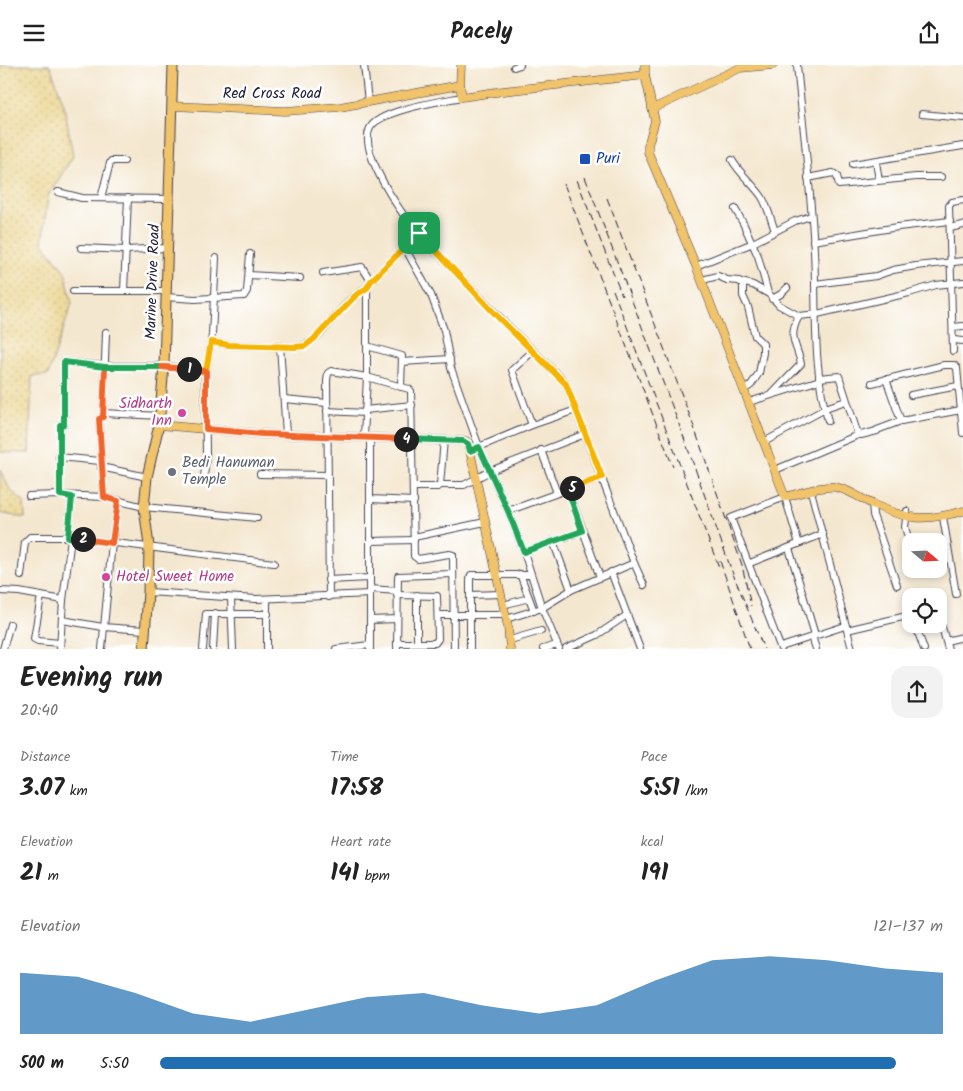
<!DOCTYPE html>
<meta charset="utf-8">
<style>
:root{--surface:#fff;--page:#f2f2f2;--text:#222;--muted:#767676;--accent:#1f6fb2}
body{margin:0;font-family:Kalam,sans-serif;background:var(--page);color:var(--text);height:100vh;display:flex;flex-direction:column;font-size:19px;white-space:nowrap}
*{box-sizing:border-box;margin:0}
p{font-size:16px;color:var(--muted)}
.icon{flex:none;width:28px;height:28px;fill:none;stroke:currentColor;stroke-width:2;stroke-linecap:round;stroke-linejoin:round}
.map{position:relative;height:584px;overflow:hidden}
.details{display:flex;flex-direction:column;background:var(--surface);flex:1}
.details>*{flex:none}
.needle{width:32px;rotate:109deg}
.fabs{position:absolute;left:902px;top:468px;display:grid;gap:10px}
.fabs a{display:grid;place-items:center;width:45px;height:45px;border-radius:10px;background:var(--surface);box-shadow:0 2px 8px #0003;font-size:25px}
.pin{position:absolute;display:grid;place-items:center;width:42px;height:42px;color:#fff;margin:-21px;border-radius:10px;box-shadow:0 2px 8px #0006}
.km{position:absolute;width:25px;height:25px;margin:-12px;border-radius:50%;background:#222;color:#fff;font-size:14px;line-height:25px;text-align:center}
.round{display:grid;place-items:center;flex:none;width:52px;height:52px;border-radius:15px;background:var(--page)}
.summary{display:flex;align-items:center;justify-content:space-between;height:85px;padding:0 20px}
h1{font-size:28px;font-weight:700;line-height:38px}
.figures{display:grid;grid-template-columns:repeat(3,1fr);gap:8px;height:85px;padding:5px 20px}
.figures div{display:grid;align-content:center}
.figures b{font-size:25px;font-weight:700}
.figures small{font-size:14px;font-weight:400}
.figures p{font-size:14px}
.chart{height:140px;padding:10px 20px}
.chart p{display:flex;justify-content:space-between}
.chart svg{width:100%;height:90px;margin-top:5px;fill:var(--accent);opacity:.7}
ul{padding:0 20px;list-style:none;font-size:16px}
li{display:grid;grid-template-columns:80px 60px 1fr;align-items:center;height:38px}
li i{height:12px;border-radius:6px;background:var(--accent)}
header{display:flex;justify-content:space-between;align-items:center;height:65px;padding:0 20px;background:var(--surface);font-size:22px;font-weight:700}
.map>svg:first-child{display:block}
.sand{fill:url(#sand-dots);stroke:#887e6c}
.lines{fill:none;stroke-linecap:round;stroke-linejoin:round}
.minor-casing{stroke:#424051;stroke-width:8}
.major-casing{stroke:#424051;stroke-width:9}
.highway-casing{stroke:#424051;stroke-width:11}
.minor{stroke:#fff;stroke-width:6}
.major{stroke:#f1c36a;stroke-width:8}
.highway{stroke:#f1c36a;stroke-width:9}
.rail{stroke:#22223b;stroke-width:1;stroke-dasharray:8 4;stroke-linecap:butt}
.split-1-casing{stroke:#fff;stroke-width:10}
.split-2-casing{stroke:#fff;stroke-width:10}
.split-3-casing{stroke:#fff;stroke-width:10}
.split-4-casing{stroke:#fff;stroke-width:10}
.split-5-casing{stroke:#fff;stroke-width:10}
.split-6-casing{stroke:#fff;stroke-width:10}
.split-1{stroke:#f5b400;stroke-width:6}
.split-2{stroke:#f0652b;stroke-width:6}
.split-3{stroke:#22a559;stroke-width:6}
.split-4{stroke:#f0652b;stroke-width:6}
.split-5{stroke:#22a559;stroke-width:6}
.split-6{stroke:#f5b400;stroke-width:6}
.transit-dot{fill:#1a4fb4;stroke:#fff;stroke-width:2}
.hotel-dot{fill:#d1479c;stroke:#fff;stroke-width:2}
.worship-dot{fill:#6b7280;stroke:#fff;stroke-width:2}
.labels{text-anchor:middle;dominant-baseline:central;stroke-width:5;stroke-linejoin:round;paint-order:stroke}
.street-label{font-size:15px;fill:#22223b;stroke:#fff}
.transit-label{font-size:15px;fill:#164399;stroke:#fff;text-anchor:start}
.hotel-label{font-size:15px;fill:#b23c85;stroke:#fff;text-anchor:end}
.worship-label{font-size:15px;fill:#5b616d;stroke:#fff;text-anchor:start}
</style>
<header><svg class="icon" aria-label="menu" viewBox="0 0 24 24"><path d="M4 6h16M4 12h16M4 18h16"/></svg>Pacely<svg class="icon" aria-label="share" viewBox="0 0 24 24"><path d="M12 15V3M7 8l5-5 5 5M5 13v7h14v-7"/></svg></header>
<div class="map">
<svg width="963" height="584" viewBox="0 0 963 584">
<defs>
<pattern id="sand-dots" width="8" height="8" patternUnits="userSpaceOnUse" patternTransform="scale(1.25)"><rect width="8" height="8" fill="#eeda9e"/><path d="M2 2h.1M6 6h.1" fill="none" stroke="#ccbb89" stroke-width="1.8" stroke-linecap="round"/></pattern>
</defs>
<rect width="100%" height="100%" fill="#fff"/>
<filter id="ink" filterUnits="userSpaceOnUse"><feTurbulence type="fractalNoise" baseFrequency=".02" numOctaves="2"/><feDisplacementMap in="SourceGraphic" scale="10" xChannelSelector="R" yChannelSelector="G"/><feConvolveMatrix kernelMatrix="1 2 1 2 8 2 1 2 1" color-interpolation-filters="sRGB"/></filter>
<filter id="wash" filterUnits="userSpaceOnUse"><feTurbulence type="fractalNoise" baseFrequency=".0096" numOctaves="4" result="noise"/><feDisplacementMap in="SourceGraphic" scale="20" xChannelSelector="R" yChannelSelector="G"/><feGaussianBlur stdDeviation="1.12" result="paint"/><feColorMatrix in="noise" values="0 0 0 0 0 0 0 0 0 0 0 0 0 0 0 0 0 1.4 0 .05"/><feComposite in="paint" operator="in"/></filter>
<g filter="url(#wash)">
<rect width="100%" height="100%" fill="#f4e7cf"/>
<!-- sand -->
<g class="sand">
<path d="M0,0h50l14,40 9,51 -25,40 -6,46 23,30 7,31 -24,72 -16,1 -3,77 -29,-1z"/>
<path d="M0,405l10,20 14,12 1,16 -25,-5z"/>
</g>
</g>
<g filter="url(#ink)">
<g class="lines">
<!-- minor casing -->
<g class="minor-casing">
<g id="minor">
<path d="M364,0l4,37"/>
<path d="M797,0c6,62 14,124 17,186 3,57 -2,115 14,170"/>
<path d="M514,2l6,-2"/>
<path d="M462,32c-20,4 -83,13 -92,31 -11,21 23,72 35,89 13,18 29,33 44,48 36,38 73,75 110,111l7,8 68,179 10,22"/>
<path d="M922,49l41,4"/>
<path d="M732,95c8,14 21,24 30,37 6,10 9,23 13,34"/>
<path d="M876,97l3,18"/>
<path d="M853,99l110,-18"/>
<path d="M808,113l25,-5 4,3 2,9 77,-8h25"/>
<path d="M58,127l24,6 87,1"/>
<path d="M101,133l9,-35 1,-2h13"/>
<path d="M735,144l8,14 15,33 10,37 11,12 20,11 18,-2 92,-21 27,-8 27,-3"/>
<path d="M950,163l13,-3"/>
<path d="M813,176l85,-14 52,-6"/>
<path d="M81,183l45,2 42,-2"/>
<path d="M405,183l26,47 13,35 7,38 28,79 -9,4"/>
<path d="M696,201l57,-23 42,-22 16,-5"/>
<path d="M323,208l39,-6 9,14"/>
<path d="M249,210l51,3"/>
<path d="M702,215l16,-4 9,4 12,1 4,3v12l5,11 7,29 8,8v9l-4,20 -8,12 -7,5"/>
<path d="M741,217l12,3 14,8"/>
<path d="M815,219l61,-8 17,-6 23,-4 47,-5"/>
<path d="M73,226h93"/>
<path d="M124,226l4,-93"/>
<path d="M166,232l29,2 49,-3 3,-5 3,-37"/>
<path d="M772,234l9,-5 6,-6"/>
<path d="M953,262l10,-1"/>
<path d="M954,275l9,1"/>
<path d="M211,277l18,3 66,2c27,0 47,-50 72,-59"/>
<path d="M280,281l6,88"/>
<path d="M367,281l35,10 -1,31"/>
<path d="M953,286l-4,-145 3,-4 11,-2"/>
<path d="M402,297l48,-3"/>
<path d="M886,314l15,42 60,-11"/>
<path d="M872,318l72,-18h10l3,3 6,65"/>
<path d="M773,328l28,-29c-4,-20 -14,-26 -2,-48"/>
<path d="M911,330l47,-9"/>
<path d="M284,334l43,4"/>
<path d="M749,337l71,-22"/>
<path d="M825,343l21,-7"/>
<path d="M365,345l47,-5"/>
<path d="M327,346l38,2"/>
<path d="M103,348l57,3"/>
<path d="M532,360l-20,-55 21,-19"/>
<path d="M877,365l24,-9"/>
<path d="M858,368l3,2 16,-4"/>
<path d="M364,372l3,-60v-89l4,-7 48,-48"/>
<path d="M370,374v210"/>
<path d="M764,377l61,-33"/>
<path d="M541,385l16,43"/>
<path d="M59,392l41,4"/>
<path d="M101,402l46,10"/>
<path d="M775,405l83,-35 -19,-59 -20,2"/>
<path d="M260,409l67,1"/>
<path d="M204,413l2,-24 -1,-74 7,-45 4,-77"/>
<path d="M440,420h24l26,-14 95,-37"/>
<path d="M413,422h25l2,-2 4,-45"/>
<path d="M568,425l32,87"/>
<path d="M811,426l41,158"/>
<path d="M60,430v-70l4,-1v-62l41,4h59l42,5"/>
<path d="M29,431l31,-1 44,2 40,10 113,11"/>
<path d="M104,432l-5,-78 4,-2 3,-85"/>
<path d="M370,434l44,2"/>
<path d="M872,438l1,12 24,70"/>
<path d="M508,446l94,-34"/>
<path d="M907,446l-2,16 4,14"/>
<path d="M943,452l13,77"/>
<path d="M68,472l4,-40"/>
<path d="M414,472l71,-15"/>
<path d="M370,476l44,-1"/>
<path d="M553,476l18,49"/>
<path d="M789,483l26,87"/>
<path d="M524,487l58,-21"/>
<path d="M750,498l73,-29"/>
<path d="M611,507l29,77"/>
<path d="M520,509l14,37"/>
<path d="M21,511l4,-34 5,-5h38l206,26"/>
<path d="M328,515l42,-2"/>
<path d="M371,524l26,2"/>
<path d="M0,526l19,1 44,8"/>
<path d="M148,527l108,7 114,-5"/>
<path d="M397,530l40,1 1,43 -3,4h-38"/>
<path d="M417,530v48"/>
<path d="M470,530l31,-1"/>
<path d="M41,531l-7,43 4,2 22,2"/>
<path d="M329,532l-2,-217 1,-7 3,-2 36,6 42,12 2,2 3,165 4,3 31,-5 4,1 1,94"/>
<path d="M231,533l2,51"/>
<path d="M267,534v50"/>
<path d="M503,540l26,-7"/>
<path d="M438,550h67"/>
<path d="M939,551l9,33"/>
<path d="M506,554l36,-11 29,-18 63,-27"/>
<path d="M62,555l41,7 42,3"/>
<path d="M370,555l27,-1"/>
<path d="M915,559l9,25"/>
<path d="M847,565l64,-15"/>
<path d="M812,571l4,13"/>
<path d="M510,575l31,-9"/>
<path d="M946,576l17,-4"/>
<path d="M781,582l64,-21"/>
<path d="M3,584l7,-25"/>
<path d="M60,584l3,-49 8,-62"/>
<path d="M102,584l10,-107 6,-41"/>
<path d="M203,584l3,-35h62"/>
<path d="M213,584l2,-36"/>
<path d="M336,584l34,-4"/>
<path d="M397,584l1,-73 55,-2"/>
<path d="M470,584v-70l1,-4h60"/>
<path d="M543,584l14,-4"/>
<path d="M559,584l-17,-41 -18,-56 -16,-41 -29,-64 53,-22 44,-15"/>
<path d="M566,584l31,-14 30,-20"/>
<path d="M781,584l-50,-131 54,-21 14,47"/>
</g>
</g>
<!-- major casing -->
<g class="major-casing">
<g id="major">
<path d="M461,0l-1,20 2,12 41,-6 142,-16"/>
<path d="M645,0v10l10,46 -7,24v7l48,114 89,231c14,-3 37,-12 50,-10 12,2 24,10 35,16 37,17 54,19 93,8"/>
<path d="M172,41l113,5 55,-4 120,-22"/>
<path d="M652,44l88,-41 33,-3"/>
<path d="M159,360l104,9 203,7 2,3 2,7 38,176 2,22"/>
</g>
</g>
<!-- highway casing -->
<g class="highway-casing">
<path id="highway" d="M144,584l4,-57 1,-46 -5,-39 3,-30 12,-52 5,-59 9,-301"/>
</g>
<!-- minor -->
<use href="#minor" class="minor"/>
<!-- major -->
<use href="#major" class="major"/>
<!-- highway -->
<use href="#highway" class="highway"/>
<!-- rail -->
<g class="rail">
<path d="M585,112l98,258 48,134 33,80"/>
<path d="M577,115l45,116"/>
<path d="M564,119l109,283"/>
<path d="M607,133l87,229 48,138 9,41"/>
<path d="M613,225l107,280"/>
<path d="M720,496l30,88"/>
</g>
</g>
</g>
<g class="lines" filter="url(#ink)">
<!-- split-1 casing -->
<g class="split-1-casing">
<path id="split-1" d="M189,304l17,2 5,-29 18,3 66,2 10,-1 9,-7 42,-44 11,-7 4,-7 48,-48"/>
</g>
<!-- split-2 casing -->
<g class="split-2-casing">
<path id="split-2" d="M83,474l29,4 6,-42 -14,-4 -5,-78 4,-2 2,-50h59l25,2"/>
</g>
<!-- split-3 casing -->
<g class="split-3-casing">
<path id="split-3" d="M83,474l-15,-2 4,-40 -12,-2v-70l4,-1v-62l41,5h57"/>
</g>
<!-- split-4 casing -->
<g class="split-4-casing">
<path id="split-4" d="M162,302l44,4v58l57,5 143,5"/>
</g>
<!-- split-5 casing -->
<g class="split-5-casing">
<path id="split-5" d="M406,374l57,2 5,3 2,7 9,-4 29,64 16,41 58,-21 -14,-41 4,-2"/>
</g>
<!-- split-6 casing -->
<g class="split-6-casing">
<path id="split-6" d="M419,168l78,83 69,68 36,93 -30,11"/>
</g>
<!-- split-1 -->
<use href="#split-1" class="split-1"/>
<!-- split-2 -->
<use href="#split-2" class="split-2"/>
<!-- split-3 -->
<use href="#split-3" class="split-3"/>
<!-- split-4 -->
<use href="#split-4" class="split-4"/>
<!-- split-5 -->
<use href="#split-5" class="split-5"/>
<!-- split-6 -->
<use href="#split-6" class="split-6"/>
</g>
<!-- markers -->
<rect class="transit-dot" x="579" y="88" width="12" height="12" rx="2.5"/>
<g class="hotel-dot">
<circle cx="182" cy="348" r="5"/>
<circle cx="106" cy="512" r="5"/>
</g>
<circle class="worship-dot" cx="172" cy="407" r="5"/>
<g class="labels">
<!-- street labels -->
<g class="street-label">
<text x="272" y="29">Red Cross Road</text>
<text transform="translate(153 217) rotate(-88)">Marine Drive Road</text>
</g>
<!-- transit labels -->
<g class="transit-label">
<text x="596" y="94">Puri</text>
</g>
<!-- hotel labels -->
<g class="hotel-label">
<text x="172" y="339">Sidharth<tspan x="172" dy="17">Inn</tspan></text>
<text x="116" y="512" text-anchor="start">Hotel Sweet Home</text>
</g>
<!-- worship labels -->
<g class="worship-label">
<text x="182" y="398">Bedi Hanuman<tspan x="182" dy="17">Temple</tspan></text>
</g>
</g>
</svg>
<div class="fabs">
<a><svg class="needle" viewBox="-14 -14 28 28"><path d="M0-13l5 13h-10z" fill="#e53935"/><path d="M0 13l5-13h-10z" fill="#767676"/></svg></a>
<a><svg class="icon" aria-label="locate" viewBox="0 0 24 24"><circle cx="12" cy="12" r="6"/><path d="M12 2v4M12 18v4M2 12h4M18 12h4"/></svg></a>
</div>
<div class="pin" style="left:419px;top:168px;background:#1e9e55"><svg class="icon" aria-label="arrive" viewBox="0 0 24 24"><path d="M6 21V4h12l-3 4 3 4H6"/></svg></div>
<b class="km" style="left:189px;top:304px">1</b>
<b class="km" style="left:83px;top:474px">2</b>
<b class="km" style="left:406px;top:374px">4</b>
<b class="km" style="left:572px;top:423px">5</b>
</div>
<section class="details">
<div class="summary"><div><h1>Evening run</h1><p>20:40</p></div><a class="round"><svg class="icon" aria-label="share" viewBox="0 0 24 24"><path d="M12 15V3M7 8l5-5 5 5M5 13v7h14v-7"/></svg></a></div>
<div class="figures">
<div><p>Distance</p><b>3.07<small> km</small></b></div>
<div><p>Time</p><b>17:58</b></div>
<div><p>Pace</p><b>5:51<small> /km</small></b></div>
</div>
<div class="figures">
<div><p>Elevation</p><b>21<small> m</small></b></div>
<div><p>Heart rate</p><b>141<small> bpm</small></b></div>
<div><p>kcal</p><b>191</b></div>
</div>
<div class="chart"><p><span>Elevation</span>121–137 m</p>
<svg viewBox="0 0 160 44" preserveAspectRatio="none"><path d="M0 44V14L10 16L20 24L30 34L40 38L50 32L60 26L70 24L80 30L90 34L100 30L110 18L120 8L130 6L140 8L150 12L160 14V44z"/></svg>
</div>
<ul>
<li><b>500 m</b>5:50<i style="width:94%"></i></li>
</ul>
</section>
